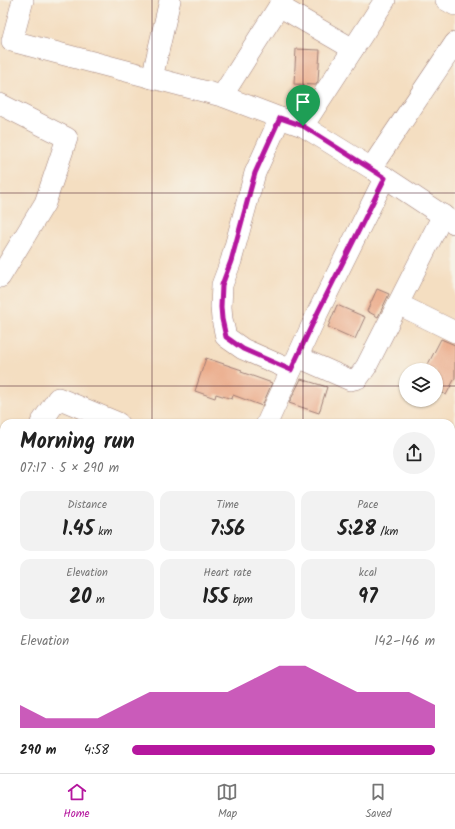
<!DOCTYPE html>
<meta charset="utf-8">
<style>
:root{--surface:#fff;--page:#f2f2f2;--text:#222;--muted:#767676;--line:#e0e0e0;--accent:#b5179e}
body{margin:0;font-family:Kalam,sans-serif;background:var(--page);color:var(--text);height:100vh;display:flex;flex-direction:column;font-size:15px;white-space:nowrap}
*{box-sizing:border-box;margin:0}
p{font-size:13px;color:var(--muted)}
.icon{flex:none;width:22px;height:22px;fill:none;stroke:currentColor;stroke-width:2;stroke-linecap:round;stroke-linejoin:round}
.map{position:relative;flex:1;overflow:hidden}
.side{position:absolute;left:0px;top:419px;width:455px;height:354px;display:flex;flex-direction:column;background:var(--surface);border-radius:12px 12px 0 0;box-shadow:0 1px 3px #0004}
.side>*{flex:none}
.buttons{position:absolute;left:399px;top:363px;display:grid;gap:8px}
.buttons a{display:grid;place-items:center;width:44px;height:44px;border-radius:50%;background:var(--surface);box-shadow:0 1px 3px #0004;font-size:20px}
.pin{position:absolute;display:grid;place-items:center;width:34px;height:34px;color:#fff;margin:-41px -17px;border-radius:50% 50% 50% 0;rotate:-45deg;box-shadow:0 0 4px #0007}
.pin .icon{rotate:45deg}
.round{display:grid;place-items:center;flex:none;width:42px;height:42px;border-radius:21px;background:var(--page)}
.summary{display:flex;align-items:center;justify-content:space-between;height:68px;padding:0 20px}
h1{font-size:22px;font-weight:800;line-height:30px}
.stats{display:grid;grid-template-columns:repeat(3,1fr);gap:6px;height:68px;padding:4px 20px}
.stats div{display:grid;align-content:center;border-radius:10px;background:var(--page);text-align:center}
.stats b{font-size:20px;font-weight:800}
.stats small{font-size:11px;font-weight:400}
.stats p{font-size:11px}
.chart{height:112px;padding:8px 20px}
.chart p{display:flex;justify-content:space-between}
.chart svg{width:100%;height:72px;margin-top:4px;fill:var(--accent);opacity:.7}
ul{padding:0 20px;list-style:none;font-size:13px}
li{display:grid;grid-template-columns:64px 48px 1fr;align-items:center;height:30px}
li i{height:10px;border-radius:5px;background:var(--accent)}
.tabs{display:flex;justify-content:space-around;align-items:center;height:56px;border-top:1px solid var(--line);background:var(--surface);font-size:11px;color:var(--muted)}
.tabs a{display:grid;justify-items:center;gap:2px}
.tabs .on{color:var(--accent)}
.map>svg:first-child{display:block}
.building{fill:#ebac8b}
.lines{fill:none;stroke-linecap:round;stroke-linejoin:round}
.minor-casing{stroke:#9f7e76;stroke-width:22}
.minor{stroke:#fff;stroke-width:21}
.route-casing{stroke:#fff;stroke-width:8}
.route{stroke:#b5179e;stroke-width:5}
.grid{fill:none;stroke:#4a1f2b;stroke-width:1;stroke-opacity:0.55}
</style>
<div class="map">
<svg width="455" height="773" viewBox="0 0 455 773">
<rect width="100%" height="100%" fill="#f7f3e8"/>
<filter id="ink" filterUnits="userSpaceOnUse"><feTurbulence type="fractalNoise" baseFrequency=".025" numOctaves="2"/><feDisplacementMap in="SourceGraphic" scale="8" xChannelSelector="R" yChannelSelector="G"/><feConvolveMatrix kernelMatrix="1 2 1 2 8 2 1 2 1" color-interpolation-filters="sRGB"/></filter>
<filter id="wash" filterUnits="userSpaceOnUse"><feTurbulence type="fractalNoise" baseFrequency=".012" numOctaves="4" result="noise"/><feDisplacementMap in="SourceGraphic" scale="16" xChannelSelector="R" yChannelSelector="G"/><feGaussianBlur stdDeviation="0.9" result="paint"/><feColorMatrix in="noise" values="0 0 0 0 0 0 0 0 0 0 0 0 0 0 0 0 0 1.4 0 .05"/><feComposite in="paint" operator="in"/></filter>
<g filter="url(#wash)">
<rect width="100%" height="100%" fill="#f4dec1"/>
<g id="blocks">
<!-- building -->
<g class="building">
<path d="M296,49l24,1 -2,31 -2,4 -22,-1z"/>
<path d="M377,289l12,5 -11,23 -11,-6z"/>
<path d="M337,305l28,12 -10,22 -27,-12z"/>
<path d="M441,339l14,6v33l-9,17 -10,-6v-19h-11z"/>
<path d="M206,358l36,12 -1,2 31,11 -10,23 -29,-11 -1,4 -16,-5 -1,4 -20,-7z"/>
<path d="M301,379l26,8 -8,26 -30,-10z"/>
</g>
</g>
</g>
<g filter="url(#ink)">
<use href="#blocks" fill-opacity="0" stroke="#9f7e76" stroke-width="1"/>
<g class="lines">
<!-- minor casing -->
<g class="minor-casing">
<g id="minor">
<path d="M23,0l-11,41 210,55 58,22 23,8 68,42 84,-125"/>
<path d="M446,0l9,5"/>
<path d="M279,6l74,43"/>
<path d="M152,78l18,-78"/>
<path d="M222,96l61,-96"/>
<path d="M0,104l67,34 -22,65 -45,74"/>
<path d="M280,118l-25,55 -24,88 -9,24 -1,22 1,12 4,18 17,12 48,21"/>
<path d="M303,126l82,-126"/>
<path d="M374,170l80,53"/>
<path d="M398,304l57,28"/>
<path d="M298,357l52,23 8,-2 8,-11 77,-152"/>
<path d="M41,423l17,-25 60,25"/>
<path d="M267,423l51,-111 67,-135"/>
<path d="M451,460l4,-9"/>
<path d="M0,482l4,-6"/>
<path d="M0,512l4,3"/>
<path d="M451,599l4,2"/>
<path d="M0,628l4,2"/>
<path d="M451,701l4,2"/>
<path d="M0,749l4,2"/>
<path d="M46,769l9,4"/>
<path d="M389,769l8,4"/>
<path d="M118,773l1,-4"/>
</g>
</g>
<!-- minor -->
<use href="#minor" class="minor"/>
</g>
</g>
<g class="lines" filter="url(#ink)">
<!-- route casing -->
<g class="route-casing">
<path id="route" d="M280,118l23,8 82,52 -67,134 -27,58 -48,-21 -17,-12 -4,-18 -1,-12 1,-22 9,-24 24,-88z"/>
</g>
<!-- route -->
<use href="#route" class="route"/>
</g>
<!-- grid -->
<path class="grid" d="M152,0v423M303,0v423M0,193h455M0,386h406M436,386h19M0,580h4M451,580h4M152,769v4M303,769v4"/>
</svg>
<div class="buttons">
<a><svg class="icon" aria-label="layers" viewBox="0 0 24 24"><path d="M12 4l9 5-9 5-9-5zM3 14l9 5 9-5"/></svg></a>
</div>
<div class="pin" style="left:303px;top:126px;background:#1e9e55"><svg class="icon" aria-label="arrive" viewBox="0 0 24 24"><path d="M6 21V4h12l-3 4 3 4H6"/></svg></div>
<section class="side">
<div class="summary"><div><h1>Morning run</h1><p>07:17 · 5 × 290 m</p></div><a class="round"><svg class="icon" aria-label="share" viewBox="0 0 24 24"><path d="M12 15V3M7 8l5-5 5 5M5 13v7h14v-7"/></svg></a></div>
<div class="stats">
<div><p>Distance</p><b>1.45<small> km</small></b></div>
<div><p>Time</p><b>7:56</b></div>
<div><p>Pace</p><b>5:28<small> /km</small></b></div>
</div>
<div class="stats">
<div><p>Elevation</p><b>20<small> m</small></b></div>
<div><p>Heart rate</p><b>155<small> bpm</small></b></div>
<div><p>kcal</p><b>97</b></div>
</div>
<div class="chart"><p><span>Elevation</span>142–146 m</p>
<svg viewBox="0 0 160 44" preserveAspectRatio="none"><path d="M0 44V30L10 38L20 38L30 38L40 30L50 22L60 22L70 22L80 22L90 14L100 6L110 6L120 14L130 22L140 22L150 22L160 30V44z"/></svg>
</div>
<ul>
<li><b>290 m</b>4:58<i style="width:100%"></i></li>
</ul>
</section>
</div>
<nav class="tabs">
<a class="on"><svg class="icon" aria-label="home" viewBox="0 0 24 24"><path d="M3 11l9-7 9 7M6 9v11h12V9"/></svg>Home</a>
<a><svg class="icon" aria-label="map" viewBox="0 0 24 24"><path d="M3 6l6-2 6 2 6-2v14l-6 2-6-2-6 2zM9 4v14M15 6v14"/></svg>Map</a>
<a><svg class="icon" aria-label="saved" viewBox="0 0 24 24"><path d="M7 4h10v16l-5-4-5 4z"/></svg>Saved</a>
</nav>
